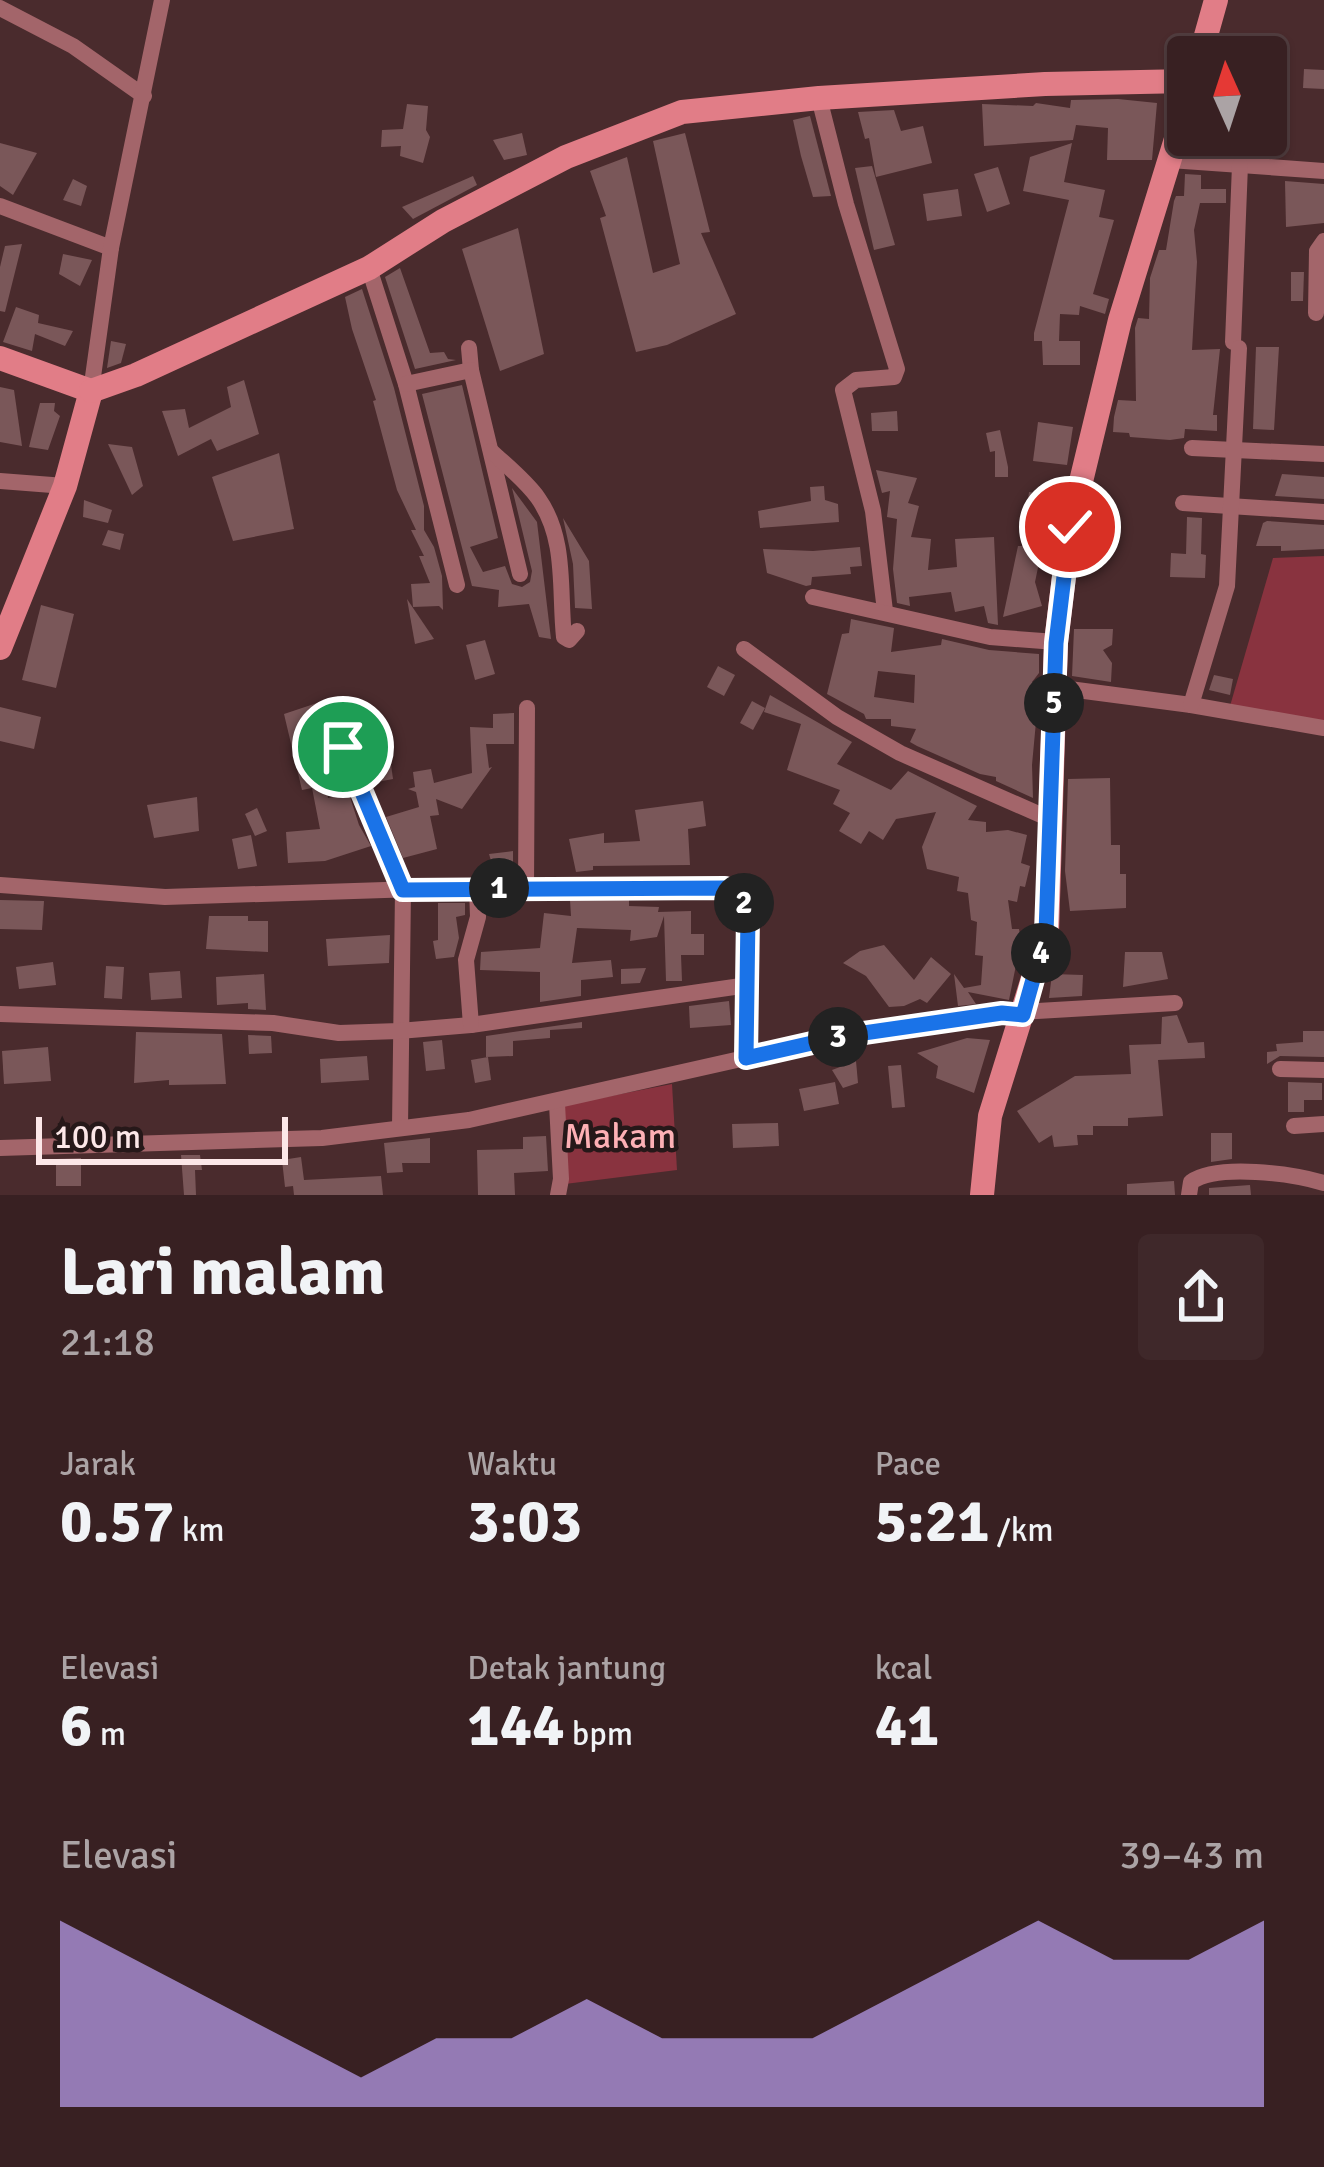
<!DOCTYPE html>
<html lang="id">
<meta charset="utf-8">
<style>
:root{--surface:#382022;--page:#3f282a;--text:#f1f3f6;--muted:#aba3a5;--line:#523e40;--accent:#bca0f2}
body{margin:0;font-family:Signika,sans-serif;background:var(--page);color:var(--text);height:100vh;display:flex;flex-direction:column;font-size:45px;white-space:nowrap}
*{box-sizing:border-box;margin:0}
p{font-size:39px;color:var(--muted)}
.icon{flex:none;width:66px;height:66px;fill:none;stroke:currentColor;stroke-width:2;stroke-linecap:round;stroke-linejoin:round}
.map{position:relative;height:1195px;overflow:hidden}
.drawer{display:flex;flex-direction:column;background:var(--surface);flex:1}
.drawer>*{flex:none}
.needle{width:78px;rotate:357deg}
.fabs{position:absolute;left:1167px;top:36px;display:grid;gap:24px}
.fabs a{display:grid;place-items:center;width:120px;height:120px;border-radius:12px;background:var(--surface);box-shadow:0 3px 9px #0004,0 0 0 3px var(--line);font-size:60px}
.scale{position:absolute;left:36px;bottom:30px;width:252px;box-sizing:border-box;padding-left:12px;border:6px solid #fce7e8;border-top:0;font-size:33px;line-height:42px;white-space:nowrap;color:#fce7e8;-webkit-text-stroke:9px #261819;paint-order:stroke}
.pin{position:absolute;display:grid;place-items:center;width:102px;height:102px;color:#fff;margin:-51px;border:6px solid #fff;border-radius:50%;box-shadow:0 3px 12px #0007}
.km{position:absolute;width:60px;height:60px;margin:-30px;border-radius:50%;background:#222;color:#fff;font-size:33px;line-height:60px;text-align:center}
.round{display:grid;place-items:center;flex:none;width:126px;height:126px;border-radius:12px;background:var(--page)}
.head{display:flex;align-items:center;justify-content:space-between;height:204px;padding:0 60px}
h1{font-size:66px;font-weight:700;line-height:90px}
.stats{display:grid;grid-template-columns:repeat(3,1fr);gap:18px;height:204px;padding:12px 60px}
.stats div{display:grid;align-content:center}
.stats b{font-size:60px;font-weight:700}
.stats small{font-size:33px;font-weight:400}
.stats p{font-size:33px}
.chart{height:336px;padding:24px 60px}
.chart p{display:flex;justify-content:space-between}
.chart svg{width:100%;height:216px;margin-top:12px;fill:var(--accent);opacity:.7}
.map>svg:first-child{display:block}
.green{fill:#89333f}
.building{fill:#7a5759;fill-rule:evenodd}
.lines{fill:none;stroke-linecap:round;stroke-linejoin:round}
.street{stroke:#a3656a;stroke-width:16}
.secondary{stroke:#e17d87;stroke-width:24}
.route-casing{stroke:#fff;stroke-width:24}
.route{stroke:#1a73e8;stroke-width:15}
.labels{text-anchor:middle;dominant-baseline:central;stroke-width:9;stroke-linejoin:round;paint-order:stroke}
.park-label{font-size:36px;fill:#fdb0b5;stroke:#261819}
</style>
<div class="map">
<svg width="1324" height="1195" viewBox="0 0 1324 1195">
<rect width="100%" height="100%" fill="#4a2b2d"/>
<!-- green -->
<g class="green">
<path d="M1324,556v168l-94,-18 43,-148z"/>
<path d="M672,1084l5,86 -112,14 -6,-78z"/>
</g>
<!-- building -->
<g class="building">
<path d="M1304,69l20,1v19l-21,-1z"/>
<path d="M1118,99l39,4 -5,57h-45l1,-32 -32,-3 -3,15 -89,6 -2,-42 51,2 3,-3 34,5 1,-8z"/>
<path d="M407,104l21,2 -2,24 4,7 -7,26 -23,-7 1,-10 -20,1 1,-17 21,-1z"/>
<path d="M894,110l7,21 22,-5 9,37 -56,14 -7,-39 -4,1 -7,-27z"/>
<path d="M810,116l21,80 -18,1 -12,-41 -8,-36z"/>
<path d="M522,133l5,22 -23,5 -11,-20z"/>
<path d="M685,133l25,99 -9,1 35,81 -69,31 -31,7 -36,-134 6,-2 -16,-45 37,-14 26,116 27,-9 -27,-123z"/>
<path d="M0,143l37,10 -24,42 -13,-9z"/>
<path d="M1072,143l-8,39 41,8 -6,27 15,3 -21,74 16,5 -4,15 -25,-8 -1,9 -19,-1 -1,27h21v24h-37l-1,-24h-8v-8l35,-133 -46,-9 7,-34z"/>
<path d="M872,166l23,79 -21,5 -19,-82z"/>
<path d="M998,167l12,37 -23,8 -13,-38z"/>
<path d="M1185,174l16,1v14h25v14h-26l-6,27 3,32 -5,88 28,-1 -7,66h4v16l-32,-2 -1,9 -14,2 -40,-3 -1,-4 -16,-1 1,-15 4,-17 18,1 -1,-73 3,-10 11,1 1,-41 9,-28h7l8,-49 2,-5h8z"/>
<path d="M473,176l4,9 -64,34 -11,-12z"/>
<path d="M73,179l14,7 -6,20 -18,-6z"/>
<path d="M1285,181l39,3v39l-38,4z"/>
<path d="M958,189l4,27 -35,5 -4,-27z"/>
<path d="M518,228l26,126 -44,17 -38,-122z"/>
<path d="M22,244l-17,68 -5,-1v-44l5,-21z"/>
<path d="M63,254l29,6 -12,26 -21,-12z"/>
<path d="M400,268l30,85 14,-1 4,7 8,1 -41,9 -30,-92z"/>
<path d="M1291,272h13l-1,29h-12z"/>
<path d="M362,289l32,99 30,118v24l10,17 8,29 1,34 -4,-4 -26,1 -2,-23 19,-1 -11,-27h5l-13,-26h5l-19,-40 -24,-89 3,-1 -24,-71 -7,-32z"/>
<path d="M16,307l23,8 -1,8 35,8 -8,15 -30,-12 -3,17 -29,-9z"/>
<path d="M111,341l15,3 -5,19 -14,5z"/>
<path d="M1256,347h23l-5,83 -21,-1z"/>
<path d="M244,380l15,54 -42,17 -6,-12 -33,17 -16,-45 23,-2 4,19 42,-21 -4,-20z"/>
<path d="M462,385l36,153 -28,9 13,25 22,-6 7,18 10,3 8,-5 2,-11 -20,-83 25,34 14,117 -12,-2 -10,-33 -31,3 1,-17 -27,-4 -50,-192z"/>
<path d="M0,387l14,3 8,56 -22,-4z"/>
<path d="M40,403h15l-1,8 6,5 -12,34 -19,-3z"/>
<path d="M897,411l1,20h-26l-1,-18z"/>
<path d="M1038,422l35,5 -6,38 -34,-4z"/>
<path d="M1000,430l8,37v10h-13v-26l-5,1 -4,-19z"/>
<path d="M108,444l24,3 11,39 -11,9z"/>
<path d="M279,453l15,76 -61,12 -21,-64z"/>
<path d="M876,470l41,8 -9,25 11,3 -8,31 20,2 -3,31 29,-3 -2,-28 39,-2 4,88 -10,-2 -4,-17 -29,6 -4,-20 -42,5 1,9 -13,-3 -4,-34 4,-50 -10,-2 3,-26 -8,2z"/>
<path d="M1282,474l42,3v22l-49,-3z"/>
<path d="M824,486l1,14 13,4 1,18 -79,6 -2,-17 53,-10 -1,-14z"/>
<path d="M1029,492l19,3 -7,38 4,1 -10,48 7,24 -39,11 15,-71h4z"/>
<path d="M84,500l28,10 -4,13 -25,-6z"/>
<path d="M1187,517l15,1 -1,36 5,1 -1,23 -35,-1 1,-24 15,1z"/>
<path d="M563,518l26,43 3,48 -17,-1 -2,-44z"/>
<path d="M1267,521l57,4v24l-43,2v-5h-25l7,-23z"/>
<path d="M108,530l16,4 -4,16 -18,-5z"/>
<path d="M860,547l2,19 -12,1 1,7 -39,3 -1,8 -5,1 -39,-13 -4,-24 50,2z"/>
<path d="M407,599l27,40 -19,5z"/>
<path d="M41,605l33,9 -18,74 -34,-8z"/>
<path d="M851,619l43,9 -3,24 50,-7 1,-6 47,11 50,4v19l-7,9 6,2 -6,27h5l-5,54 1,33 -37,-17v-4l-16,-3 -63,-28 -7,-4 6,-13 -25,-3v-7h-25l-2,-5 -37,-20 15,-60 7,-1zM878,671l37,4 -1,28 -40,-6z"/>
<path d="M1074,629h39l-1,16 -9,5 9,13 -1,19 -39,-6z"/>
<path d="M485,640l10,34 -20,6 -9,-35z"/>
<path d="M718,666l17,9 -11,21 -17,-9z"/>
<path d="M1214,675l19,4 -3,16 -21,-5z"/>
<path d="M770,695l82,47 -15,22 54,26 17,-19 69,35 -9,14 18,2v10l22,-2 19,5 -6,28 9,3 -5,21 -5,-1 -3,16 -9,-2 4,29h7l2,11 -12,60 -41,-8 8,12 -18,2 -4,-32 10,14 17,-3 2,-29 -8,-1 2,-33 -6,-2 -3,-27 -11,-2 2,-14 -32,-8 -5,-22 14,-35 -40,7 -13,21 -14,-9 -8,13 -22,-13 11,-18 -17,-9 7,-14 -53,-20 14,-46 -37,-12z"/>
<path d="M323,701l2,13 29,-4 3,26 -18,-1 -11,4 1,6 -10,2 9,51 21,-4 10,31 12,21 -46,15 -37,2 -2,-31 34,-3 -8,-41 -10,2 -18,-76z"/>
<path d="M752,701l13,7 -12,22 -13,-7z"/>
<path d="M0,707l41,10 -7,32 -34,-8z"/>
<path d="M514,713v31h-28l3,24 3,-1 -30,42 -26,-10 3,16 -9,1 7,33 -34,9 -17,-41 33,-10 -3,-15 -8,-3 7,-2 -2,-15 18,-3 3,14 38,-10 -2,-46 23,1v-14z"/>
<path d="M390,757l3,22 -21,4 -9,-22z"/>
<path d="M1110,778l1,67h9v29h6v34l-56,3 -5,-40 3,-92z"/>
<path d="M197,797l2,34 -45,7 -7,-33z"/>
<path d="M703,801l3,25 -18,3 2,36 -97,1v4l-17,2 -7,-33 35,-6v10l36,-2 -5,-31z"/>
<path d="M257,808l10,23 -12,5 -10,-22z"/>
<path d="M251,835l6,31 -19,3 -6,-30z"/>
<path d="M513,851v20l-18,3 -6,-20z"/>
<path d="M0,900l44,1 -2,29 -42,-1z"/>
<path d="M490,900h18l5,4v10l-22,2z"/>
<path d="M570,900h59v6l30,1 -1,5 33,-1v23h13v21h-23l1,26h-16l-2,-65 -7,21 -27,4 1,-11 -54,-2 -5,35 39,-3 2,17 -32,3v16l-41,6v-30l-60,-2 1,-18 59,-4 4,-35 27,3z"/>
<path d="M438,903h27v12l-9,2 3,21 -5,19 -18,2 -3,-18 5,-1z"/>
<path d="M209,916h39v5h20v31l-62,-3z"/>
<path d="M390,935l-1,28 -61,3 -2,-27z"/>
<path d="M884,945l30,35 17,-23 20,17 -24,29 -7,-4 -16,7 -15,1 -23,-31 -23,-13 17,-12z"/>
<path d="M1125,952h37l6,27 -45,8z"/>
<path d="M53,962l3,23 -37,4 -3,-22z"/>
<path d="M106,966l18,1 -2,32 -18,-1z"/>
<path d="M646,968l-6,15 -19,1v-15z"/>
<path d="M180,971l2,27 -31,2 -2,-27z"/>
<path d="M264,974l2,36 -18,-1v-6l-31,2 -1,-28z"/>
<path d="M1052,974l31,1 -1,21 -33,2z"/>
<path d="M729,1001l2,24 -41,3 -1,-22z"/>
<path d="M1177,1015l11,28 16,-1 1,16 -47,2 5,56 -35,2v8h-35v9h-16l1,10 -24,2 -2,-12 -13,8 -22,-32 58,-35 56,-2 -2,-29 32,-1 1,-27z"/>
<path d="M582,1022v6l-32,2v8l-37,3v15l-27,1v-21z"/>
<path d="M1303,1031h21v26l-44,-1 -13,8v-12l10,-1 -1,-7 27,-2z"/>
<path d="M136,1032l86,2 4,50 -57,1v-5l-35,3z"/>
<path d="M248,1035l23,1 1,17 -23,1z"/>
<path d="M967,1038l23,2 -16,53 -38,-15 2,-12 -21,-13z"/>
<path d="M442,1040l3,29 -19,2 -3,-29z"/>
<path d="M48,1047l3,34 -47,3 -2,-33z"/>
<path d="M367,1056l2,24 -48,3 -1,-24z"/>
<path d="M488,1057l3,23 -16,3 -4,-23z"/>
<path d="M856,1061l2,22 -15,5 -11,-18z"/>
<path d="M901,1065l4,42 -13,1 -4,-42z"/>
<path d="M835,1082l4,22 -35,7 -5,-22z"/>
<path d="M1288,1082l34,1v17h-18v12h-16z"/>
<path d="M778,1123l1,23 -46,2 -1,-24z"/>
<path d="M1211,1133h21v26l-21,3z"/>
<path d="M546,1136l2,35 -34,2 1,22h-37l-1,-45 46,-1v-12z"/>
<path d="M430,1138v25h-28l1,9 -16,1 -3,-30z"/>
<path d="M181,1155h19l2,15h-7l1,25h-12z"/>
<path d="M301,1157l3,23 77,-4 2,19h-89l-1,-9 -8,1 -3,-27z"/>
<path d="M81,1158v28h-25v-27z"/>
<path d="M1174,1181l1,14h-48v-11z"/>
<path d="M1250,1185l1,10h-42v-7z"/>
</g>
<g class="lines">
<!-- street -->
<g class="street">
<path d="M0,8l73,38 71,50"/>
<path d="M819,98l27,106 51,165 -3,8 -38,3 -13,10 30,121 12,100"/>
<path d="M1170,160l154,11"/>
<path d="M0,206l111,42"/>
<path d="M369,268l37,116 51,201"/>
<path d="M1316,313l1,-62 7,-10"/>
<path d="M1233,342l7,-177"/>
<path d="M469,348l2,22"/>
<path d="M406,384l65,-14 49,204"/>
<path d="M91,391l20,-143 51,-248"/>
<path d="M1192,448l132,6"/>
<path d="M491,451c16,15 35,30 47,47 29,41 21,92 26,139l5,3 8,-9"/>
<path d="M0,481l65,5"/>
<path d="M1183,503l141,9"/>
<path d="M813,597l177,40 66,5"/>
<path d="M744,649l93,68 63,36 150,66"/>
<path d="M1054,687l137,18 133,23"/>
<path d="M1191,705l36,-119 12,-238"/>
<path d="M343,747l60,143 -3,238"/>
<path d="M0,885l165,12 312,-10 248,1 13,6 10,21 -3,143"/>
<path d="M526,890l1,-182"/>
<path d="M0,1014l273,9 66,10 60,-2 72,-6 277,-40"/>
<path d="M471,1025l-5,-65 12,-43 -1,-30"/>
<path d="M1280,1069l44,1"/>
<path d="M557,1104l4,75 -3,16"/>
<path d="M1294,1126l30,-2"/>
<path d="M0,1148l322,-10 147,-18 374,-84 159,-23 173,-10"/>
<path d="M1189,1195l2,-13c27,-19 102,-8 133,1"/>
</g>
<!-- secondary -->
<g class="secondary">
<path d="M1200,57l16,-57"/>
<path d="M0,358l91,33 -26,95 -65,162"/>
<path d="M91,391l45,-16 233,-107 74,-47 123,-64 116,-45 137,-14 226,-14 143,-3"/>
<path d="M982,1195l8,-79 57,-183 9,-291 14,-115 50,-207 68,-220"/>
</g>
</g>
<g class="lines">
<!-- route casing -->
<g class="route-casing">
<path id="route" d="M343,747l60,143 322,-2 13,6 10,21 -2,143 97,-22 159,-23 21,2 23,-82 10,-290 14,-116"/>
</g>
<!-- route -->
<use href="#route" class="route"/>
</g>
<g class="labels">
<!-- park labels -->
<g class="park-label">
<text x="620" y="1136">Makam</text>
</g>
</g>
</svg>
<div class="fabs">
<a><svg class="needle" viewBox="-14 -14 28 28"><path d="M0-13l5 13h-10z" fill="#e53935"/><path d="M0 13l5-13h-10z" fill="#aba3a5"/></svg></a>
</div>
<div class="scale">100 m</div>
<div class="pin" style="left:343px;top:747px;background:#1e9e55"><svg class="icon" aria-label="arrive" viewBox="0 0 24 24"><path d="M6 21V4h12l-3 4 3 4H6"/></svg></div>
<div class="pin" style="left:1070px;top:527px;background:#d93025"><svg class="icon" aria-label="check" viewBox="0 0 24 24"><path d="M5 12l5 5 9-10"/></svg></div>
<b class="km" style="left:499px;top:888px">1</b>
<b class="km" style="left:744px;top:903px">2</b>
<b class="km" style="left:838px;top:1037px">3</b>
<b class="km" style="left:1041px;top:953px">4</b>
<b class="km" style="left:1054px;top:703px">5</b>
</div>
<section class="drawer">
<div class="head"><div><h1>Lari malam</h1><p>21:18</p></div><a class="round"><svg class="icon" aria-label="share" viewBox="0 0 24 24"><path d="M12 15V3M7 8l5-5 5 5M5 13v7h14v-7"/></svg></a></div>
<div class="stats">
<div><p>Jarak</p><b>0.57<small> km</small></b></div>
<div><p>Waktu</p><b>3:03</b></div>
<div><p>Pace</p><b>5:21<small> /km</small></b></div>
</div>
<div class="stats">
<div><p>Elevasi</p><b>6<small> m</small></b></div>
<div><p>Detak jantung</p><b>144<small> bpm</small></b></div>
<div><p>kcal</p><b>41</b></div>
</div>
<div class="chart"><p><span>Elevasi</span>39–43 m</p>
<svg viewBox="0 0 160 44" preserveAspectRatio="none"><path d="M0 44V6L10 14L20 22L30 30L40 38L50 30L60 30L70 22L80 30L90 30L100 30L110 22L120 14L130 6L140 14L150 14L160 6V44z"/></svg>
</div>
</section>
